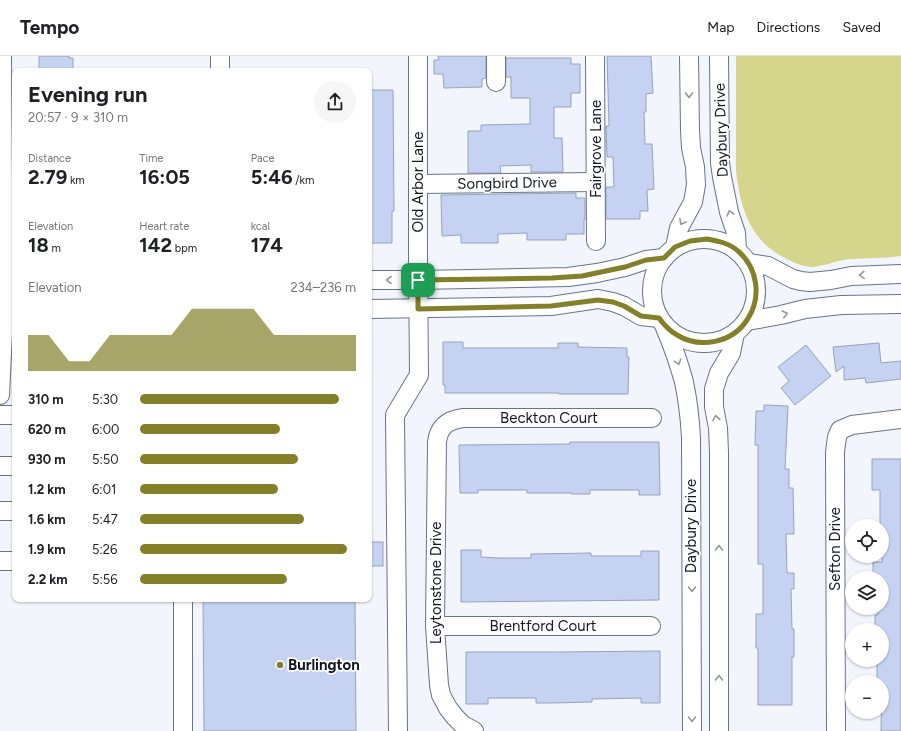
<!DOCTYPE html>
<meta charset="utf-8">
<style>
:root{--surface:#fff;--page:#f6f6f6;--text:#202124;--muted:#757577;--line:#e0e0e0;--accent:#838029}
body{margin:0;font-family:Figtree,sans-serif;background:var(--page);color:var(--text);height:100vh;display:flex;flex-direction:column;font-size:15px;white-space:nowrap}
*{box-sizing:border-box;margin:0}
p{font-size:13px;color:var(--muted)}
.icon{flex:none;width:22px;height:22px;fill:none;stroke:currentColor;stroke-width:2;stroke-linecap:round;stroke-linejoin:round}
.map{position:relative;flex:1;overflow:hidden}
.sheet{position:absolute;left:12px;top:12px;width:360px;height:534px;display:flex;flex-direction:column;background:var(--surface);border-radius:8px;box-shadow:0 1px 3px #0004}
.sheet>*{flex:none}
.tools{position:absolute;left:845px;top:463px;display:grid;gap:8px}
.tools a{display:grid;place-items:center;width:44px;height:44px;border-radius:50%;background:var(--surface);box-shadow:0 1px 3px #0004;font-size:20px}
.pin{position:absolute;display:grid;place-items:center;width:34px;height:34px;color:#fff;margin:-17px;border-radius:8px;box-shadow:0 2px 6px #0006}
.round{display:grid;place-items:center;flex:none;width:42px;height:42px;border-radius:21px;background:var(--page)}
.headline{display:flex;align-items:center;justify-content:space-between;height:68px;padding:0 16px}
h1{font-size:22px;font-weight:700;line-height:30px}
.stats{display:grid;grid-template-columns:repeat(3,1fr);gap:6px;height:68px;padding:4px 16px}
.stats div{display:grid;align-content:center}
.stats b{font-size:20px;font-weight:700}
.stats small{font-size:11px;font-weight:400}
.stats p{font-size:11px}
.chart{height:112px;padding:8px 16px}
.chart p{display:flex;justify-content:space-between}
.chart svg{width:100%;height:72px;margin-top:4px;fill:var(--accent);opacity:.7}
ul{padding:0 16px;list-style:none;font-size:13px}
li{display:grid;grid-template-columns:64px 48px 1fr;align-items:center;height:30px}
li i{height:10px;border-radius:5px;background:var(--accent)}
header{display:flex;align-items:center;gap:24px;box-sizing:border-box;height:56px;padding:0 20px;background:var(--surface);border-bottom:1px solid var(--line)}
header strong{font-size:19px}
nav{display:flex;gap:22px;margin-inline-start:auto;font-size:14px}
.map>svg:first-child{display:block}
.green{fill:#d5d58c}
.building{fill:#c5d2f1;stroke:#96a2bf}
.lines{fill:none;stroke-linecap:round;stroke-linejoin:round}
.minor-casing{stroke:#67738e;stroke-width:20}
.minor{stroke:#fff;stroke-width:18}
.oneway{stroke:#94979c}
.route-casing{stroke:#fff;stroke-width:8}
.route{stroke:#838029;stroke-width:5}
.poi-dot{fill:#838029;stroke:#fff;stroke-width:1.5}
.labels{text-anchor:middle;dominant-baseline:central;stroke-width:3.5;stroke-linejoin:round;paint-order:stroke}
.street-label{font-size:15px;fill:#121722;stroke:#fff}
.poi-label{font-size:15px;font-weight:bold;fill:#121722;stroke:#fff;text-anchor:start}
</style>
<header>
<strong>Tempo</strong>
<nav><a>Map</a><a>Directions</a><a>Saved</a></nav>
</header>
<div class="map">
<svg width="901" height="675" viewBox="0 0 901 675">
<rect width="100%" height="100%" fill="#f2f5fb"/>
<!-- green -->
<path class="green" d="M736,0h165v200c-9,1 -18,2 -28,2 -10,1 -20,0 -30,2 -10,2 -20,6 -30,7 -10,0 -18,-4 -26,-8 -37,-17 -47,-52 -51,-89z"/>
<!-- building -->
<g class="building">
<path d="M39,0h30v2h4v13h-34z"/>
<path d="M438,0h48v22l-4,1v8l-38,1 -1,-14h-9v-14h5z"/>
<path d="M607,0h44l2,37 -7,1v18h-2l1,32h7l2,45 -7,1 1,21h-8v8h-34v-32h8l-1,-30h-6l-1,-31h3z"/>
<path d="M506,2h65v6h9v29h-9v14h-17v31h8l1,34h-32v-7l-31,1 1,7h-33v-42h13v-6l49,-1v-26h-19v-21h-5z"/>
<path d="M369,34h24l1,121h-2v32h-23z"/>
<path d="M576,137v5h9v22h-1v14h-18v6h-39v-7l-29,1v9h-37v-8l-19,1 -1,-41z"/>
<path d="M443,286h20v6h95v-5h20v4l49,1v9h2l-1,37h-69v-1h-114v-8h-2z"/>
<path d="M879,287l2,20 20,-2v18l-35,4 -1,-5 -21,2v-14l-8,6 -3,-25z"/>
<path d="M806,289l25,31 -36,29 -14,-17 8,-7 -11,-14z"/>
<path d="M764,349l24,1 -3,63h4v19h4l1,46h-8l1,39h7v16h-3l1,40h2v28h-2v48h-34v-57h-2v-34h7v-50h-5v-119h-3l1,-34h8z"/>
<path d="M570,386h89l1,53h-21v-5h-49v4h-19v-1h-44v-3h-49v3h-18l-1,-48 111,-1z"/>
<path d="M872,403h29v272h-20l1,-49h-5v-22h5v-30h-7v-15h3v-7h4v-30h-9v-16h9v-36h-2v-36h-8z"/>
<rect x="369" y="486" width="14" height="24"/>
<path d="M461,494h20v7l17,1h33v-4l60,-1v3h50v-5h18v49l-198,2z"/>
<path d="M203,543h152l1,132h-152z"/>
<path d="M660,595v52h-19v-5l-49,1v3l-40,1h-16v-5h-48v6h-22v-52h89z"/>
</g>
<g class="lines">
<!-- minor casing -->
<g class="minor-casing">
<g id="minor">
<path d="M220,0v15"/>
<path d="M496,0v26"/>
<path d="M595,0l1,185"/>
<path d="M719,0l1,107 2,14 7,35 7,21 1,18"/>
<path d="M418,128l178,-2"/>
<circle cx="704" cy="235" r="52"/>
<path d="M675,191l4,-19 14,-26 3,-17 -1,-18 -4,-19 -1,-18 -1,-74"/>
<path d="M748,207l20,3 25,13 8,2 9,1 21,-2 20,-4 50,-2"/>
<path d="M369,224h49l150,-3 29,-4 28,-6 21,-7 18,-2"/>
<path d="M369,253l182,-3 47,-7 15,3 11,4 17,10 18,2"/>
<path d="M747,265l34,-6 24,-6 36,-4 60,-1"/>
<path d="M664,269c8,19 15,38 20,57 4,19 6,37 7,56l1,293"/>
<path d="M0,339l4,-83 -2,-256"/>
<path d="M0,359h15"/>
<path d="M0,410h15"/>
<path d="M0,455h15"/>
<path d="M0,505h15"/>
<path d="M435,570h216"/>
<path d="M183,675v-132"/>
<path d="M398,675l-3,-316 24,-40 -1,-113v-206"/>
<path d="M474,675l-11,-6 -8,-8 -7,-9 -7,-13 -2,-10 -4,-59 2,-184c2,-16 11,-22 26,-24h189"/>
<path d="M719,675v-279l-1,-24 -4,-21v-18l5,-16 12,-20 4,-20"/>
<path d="M836,675l-1,-279 2,-15 3,-7 12,-5 49,-6"/>
</g>
</g>
<!-- minor -->
<use href="#minor" class="minor"/>
</g>
<!-- one-way arrows -->
<defs><path id="oneway-chevron" d="M-2-3.5L2.5 0L-2 3.5" fill="none" stroke-width="1.6" stroke-linecap="round" stroke-linejoin="round"/></defs>
<g class="oneway">
<use href="#oneway-chevron" transform="translate(689 39) rotate(90)"/>
<use href="#oneway-chevron" transform="translate(730 157) rotate(-105)"/>
<use href="#oneway-chevron" transform="translate(682 166) rotate(119)"/>
<use href="#oneway-chevron" transform="translate(862 219) rotate(178)"/>
<use href="#oneway-chevron" transform="translate(389 224) rotate(-180)"/>
<use href="#oneway-chevron" transform="translate(785 258) rotate(-13)"/>
<use href="#oneway-chevron" transform="translate(678 306) rotate(72)"/>
<use href="#oneway-chevron" transform="translate(716 362) rotate(-100)"/>
<use href="#oneway-chevron" transform="translate(719 492) rotate(-90)"/>
<use href="#oneway-chevron" transform="translate(692 533) rotate(90)"/>
<use href="#oneway-chevron" transform="translate(719 622) rotate(-90)"/>
<use href="#oneway-chevron" transform="translate(692 663) rotate(90)"/>
</g>
<g class="lines">
<!-- route casing -->
<g class="route-casing">
<path id="route" d="M707,183c11,2 22,4 31,12 20,17 24,47 9,69 -15,23 -47,29 -70,15 -7,-4 -13,-10 -18,-17l-18,-2 -17,-10 -11,-4 -15,-2 -47,6 -133,3v-29l134,-2 30,-2 43,-9 21,-7 18,-2 11,-11 15,-6z"/>
</g>
<!-- route -->
<use href="#route" class="route"/>
</g>
<!-- markers -->
<circle class="poi-dot" cx="280" cy="609" r="4"/>
<g class="labels">
<!-- street labels -->
<g class="street-label">
<text transform="translate(721 74) rotate(-92)">Daybury Drive</text>
<text transform="translate(596 93) rotate(-90)">Fairgrove Lane</text>
<text transform="translate(418 126) rotate(-90)">Old Arbor Lane</text>
<text transform="translate(507 127) rotate(-1)">Songbird Drive</text>
<text x="549" y="362">Beckton Court</text>
<text transform="translate(691 470) rotate(-90)">Daybury Drive</text>
<text transform="translate(835 493) rotate(-90)">Sefton Drive</text>
<text transform="translate(436 527) rotate(-90)">Leytonstone Drive</text>
<text x="543" y="570">Brentford Court</text>
</g>
<!-- poi labels -->
<g class="poi-label">
<text x="288" y="609">Burlington</text>
</g>
</g>
</svg>
<div class="tools">
<a><svg class="icon" aria-label="locate" viewBox="0 0 24 24"><circle cx="12" cy="12" r="6"/><path d="M12 2v4M12 18v4M2 12h4M18 12h4"/></svg></a>
<a><svg class="icon" aria-label="layers" viewBox="0 0 24 24"><path d="M12 4l9 5-9 5-9-5zM3 14l9 5 9-5"/></svg></a>
<a>+</a>
<a>−</a>
</div>
<div class="pin" style="left:418px;top:224px;background:#1e9e55"><svg class="icon" aria-label="arrive" viewBox="0 0 24 24"><path d="M6 21V4h12l-3 4 3 4H6"/></svg></div>
<section class="sheet">
<div class="headline"><div><h1>Evening run</h1><p>20:57 · 9 × 310 m</p></div><a class="round"><svg class="icon" aria-label="share" viewBox="0 0 24 24"><path d="M12 15V3M7 8l5-5 5 5M5 13v7h14v-7"/></svg></a></div>
<div class="stats">
<div><p>Distance</p><b>2.79<small> km</small></b></div>
<div><p>Time</p><b>16:05</b></div>
<div><p>Pace</p><b>5:46<small> /km</small></b></div>
</div>
<div class="stats">
<div><p>Elevation</p><b>18<small> m</small></b></div>
<div><p>Heart rate</p><b>142<small> bpm</small></b></div>
<div><p>kcal</p><b>174</b></div>
</div>
<div class="chart"><p><span>Elevation</span>234–236 m</p>
<svg viewBox="0 0 160 44" preserveAspectRatio="none"><path d="M0 44V22L10 22L20 38L30 38L40 22L50 22L60 22L70 22L80 6L90 6L100 6L110 6L120 22L130 22L140 22L150 22L160 22V44z"/></svg>
</div>
<ul>
<li><b>310 m</b>5:30<i style="width:92%"></i></li>
<li><b>620 m</b>6:00<i style="width:65%"></i></li>
<li><b>930 m</b>5:50<i style="width:73%"></i></li>
<li><b>1.2 km</b>6:01<i style="width:64%"></i></li>
<li><b>1.6 km</b>5:47<i style="width:76%"></i></li>
<li><b>1.9 km</b>5:26<i style="width:96%"></i></li>
<li><b>2.2 km</b>5:56<i style="width:68%"></i></li>
</ul>
</section>
</div>
